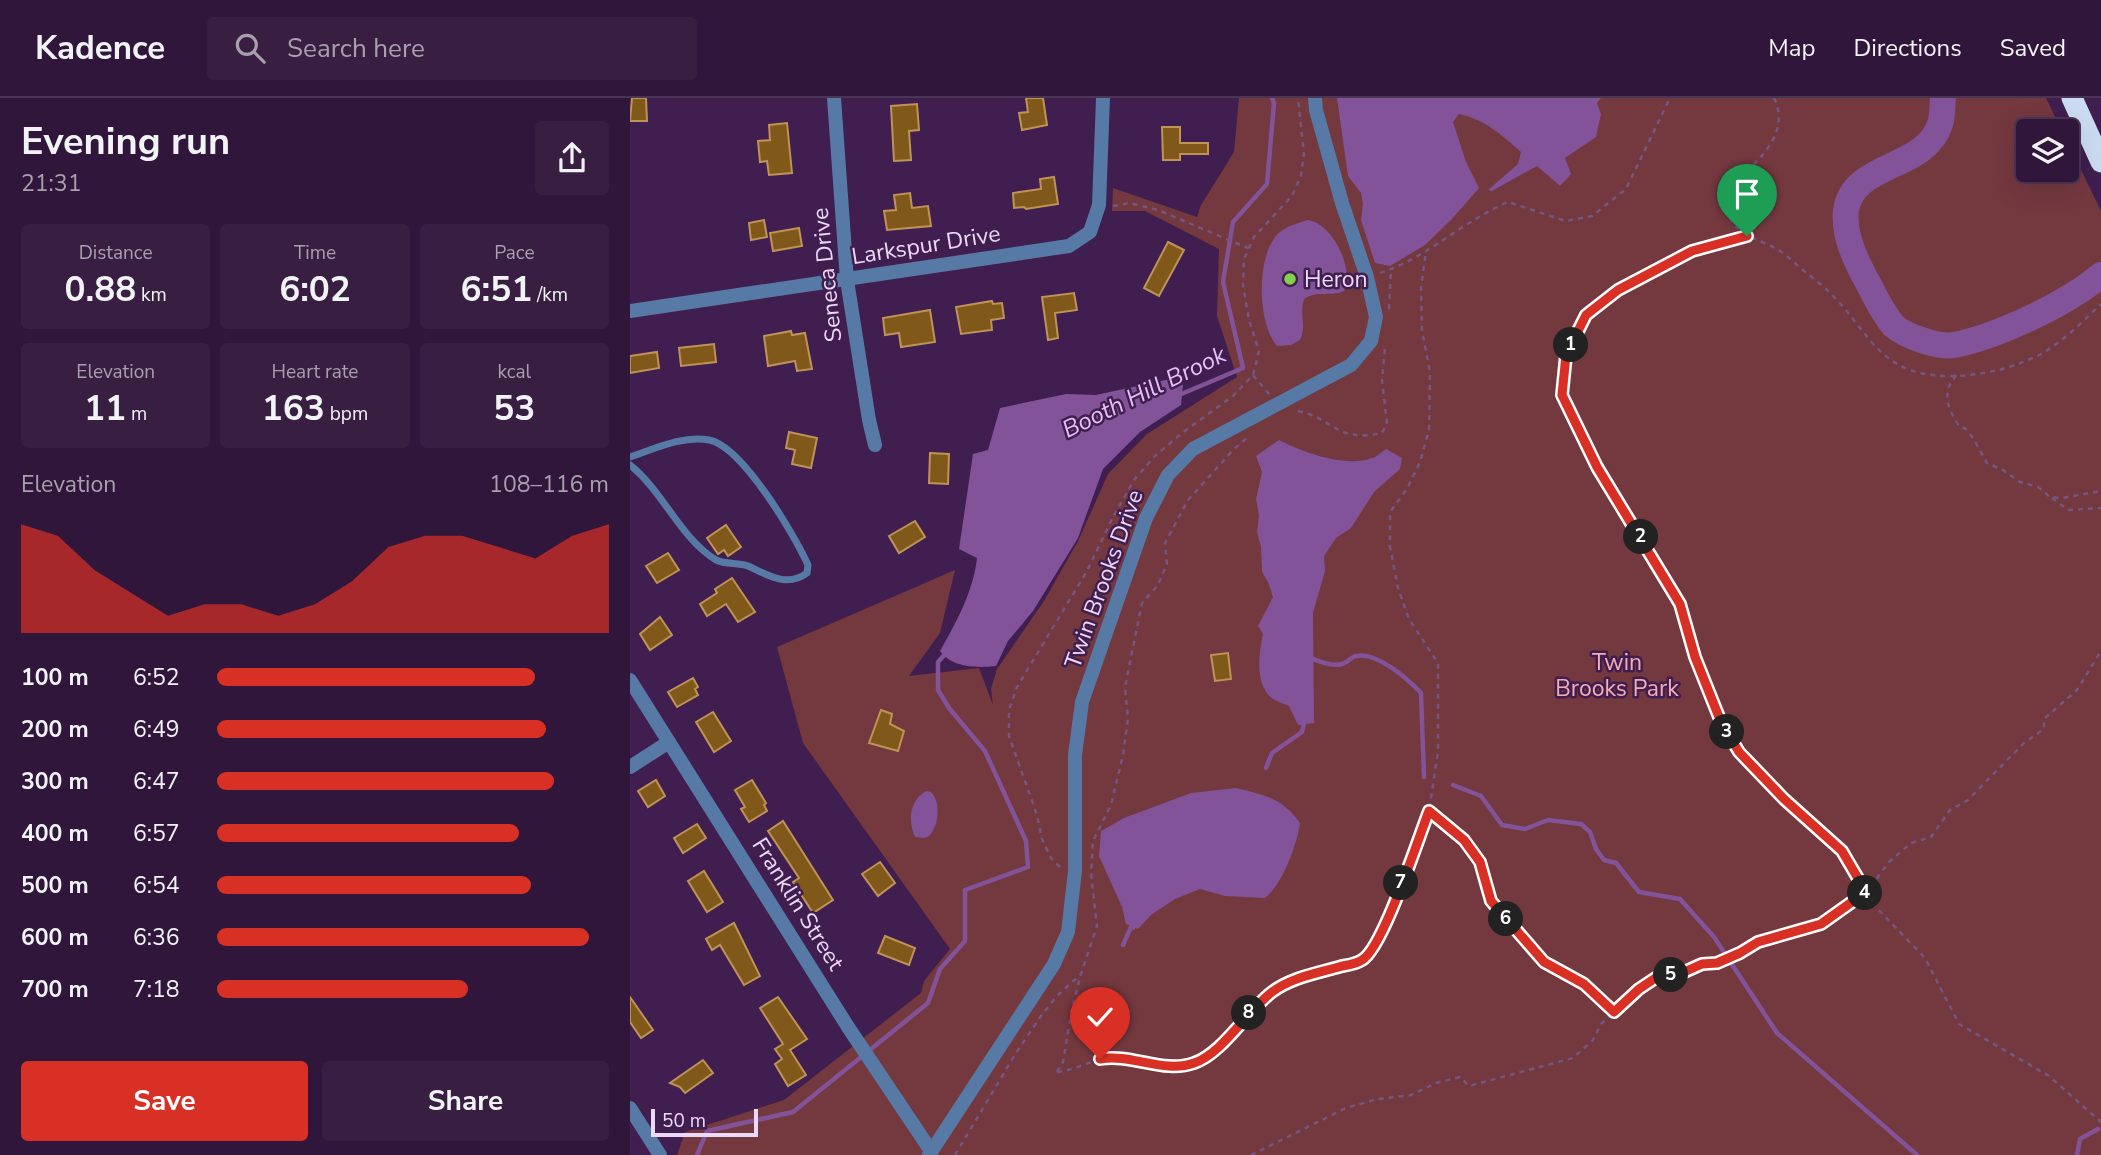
<!DOCTYPE html>
<meta charset="utf-8">
<style>
:root{--surface:#30163b;--page:#381f42;--text:#f1f3f6;--muted:#a89faf;--line:#4b3555;--accent:#d93025}
body{margin:0;font-family:"Nunito Sans",sans-serif;background:var(--page);color:var(--text);height:100vh;display:flex;flex-direction:column;font-size:26px;white-space:nowrap}
*{box-sizing:border-box;margin:0}
p{font-size:23px;color:var(--muted)}
.icon{flex:none;width:38px;height:38px;fill:none;stroke:currentColor;stroke-width:2;stroke-linecap:round;stroke-linejoin:round}
.map{position:relative;flex:1;overflow:hidden}
.sheet{display:flex;flex-direction:column;background:var(--surface);width:630px}
.sheet>*{flex:none}
.fabs{position:absolute;left:1386px;top:21px;display:grid;gap:14px}
.fabs a{display:grid;place-items:center;width:63px;height:63px;border-radius:7px;background:var(--surface);box-shadow:0 7px 28px #0002,0 0 0 2px var(--line);font-size:35px}
.scale{position:absolute;left:21px;bottom:18px;width:107px;box-sizing:border-box;padding-left:7px;border:4px solid #ecd8f7;border-top:0;font-size:19px;line-height:24px;white-space:nowrap;color:#ecd8f7;-webkit-text-stroke:5px #401e4f;paint-order:stroke}
.pin{position:absolute;display:grid;place-items:center;width:60px;height:60px;color:#fff;margin:-72px -30px;border-radius:50% 50% 50% 0;rotate:-45deg;box-shadow:0 0 7px #0007}
.pin .icon{rotate:45deg}
.km{position:absolute;width:35px;height:35px;margin:-18px;border-radius:50%;background:#222;color:#fff;font-size:19px;line-height:35px;text-align:center}
.round{display:grid;place-items:center;flex:none;width:74px;height:74px;border-radius:7px;background:var(--page)}
.summary{display:flex;align-items:center;justify-content:space-between;height:119px;padding:0 21px}
h1{font-size:38px;font-weight:700;line-height:52px}
.figures{display:grid;grid-template-columns:repeat(3,1fr);gap:10px;height:119px;padding:7px 21px}
.figures div{display:grid;align-content:center;border-radius:7px;background:var(--page);text-align:center}
.figures b{font-size:35px;font-weight:700}
.figures small{font-size:19px;font-weight:400}
.figures p{font-size:19px}
.chart{height:196px;padding:14px 21px}
.chart p{display:flex;justify-content:space-between}
.chart svg{width:100%;height:126px;margin-top:7px;fill:var(--accent);opacity:.7}
.cta{display:flex;gap:14px;margin-top:auto;padding:14px 21px}
.cta a{flex:1;height:80px;border-radius:7px;background:var(--accent);color:#fff;font-size:28px;font-weight:700;line-height:80px;text-align:center}
.cta a+a{background:var(--page);color:var(--text)}
ul{padding:0 21px;list-style:none;font-size:23px}
li{display:grid;grid-template-columns:112px 84px 1fr;align-items:center;height:52px}
li i{height:18px;border-radius:9px;background:var(--accent)}
header{display:flex;align-items:center;gap:42px;box-sizing:border-box;height:98px;padding:0 35px;background:var(--surface);border-bottom:2px solid var(--line)}
header strong{font-size:33px}
nav{display:flex;gap:38px;margin-inline-start:auto;font-size:24px}
.search{width:490px;height:63px;background:var(--page);display:flex;align-items:center;gap:18px;box-sizing:border-box;padding:0 24px;border-radius:7px;color:var(--muted);font-size:26px}
main{display:flex;flex:1;min-height:0}
.map>svg:first-child{display:block}
.green{fill:#74383f}
.water{fill:#825398}
.lines{fill:none;stroke-linecap:round;stroke-linejoin:round}
.stream{stroke:#825398;stroke-width:4.5}
.river{stroke:#825398;stroke-width:26}
.building{fill:#80591a;stroke:#be9358;stroke-width:2}
.path{stroke:#745681;stroke-width:2.5;stroke-dasharray:5 5;stroke-linecap:butt}
.service{stroke:#5679a5;stroke-width:7}
.minor{stroke:#5679a5;stroke-width:14}
.motorway{stroke:#cbdcf2;stroke-width:21}
.route-casing{stroke:#fff;stroke-width:14}
.route{stroke:#d93025;stroke-width:9}
.poi-dot{fill:#84cf4d;stroke:#401e4f;stroke-width:2.5}
.labels{text-anchor:middle;dominant-baseline:central;stroke-width:5;stroke-linejoin:round;paint-order:stroke}
.street-label{font-size:23px;fill:#ecd8f7;stroke:#401e4f}
.poi-label{font-size:23px;fill:#ecd8f7;stroke:#401e4f;text-anchor:start}
.park-label{font-size:23px;fill:#f6acb2;stroke:#401e4f}
.water-label{font-size:24px;font-style:italic;fill:#e5bff8;stroke:#401e4f}
</style>
<header>
<strong>Kadence</strong>
<div class="search"><svg class="icon" aria-label="search" viewBox="0 0 24 24"><circle cx="10" cy="10" r="6"/><path d="M15 15l6 6"/></svg>Search here</div>
<nav><a>Map</a><a>Directions</a><a>Saved</a></nav>
</header>
<main>
<section class="sheet">
<div class="summary"><div><h1>Evening run</h1><p>21:31</p></div><a class="round"><svg class="icon" aria-label="share" viewBox="0 0 24 24"><path d="M12 15V3M7 8l5-5 5 5M5 13v7h14v-7"/></svg></a></div>
<div class="figures">
<div><p>Distance</p><b>0.88<small> km</small></b></div>
<div><p>Time</p><b>6:02</b></div>
<div><p>Pace</p><b>6:51<small> /km</small></b></div>
</div>
<div class="figures">
<div><p>Elevation</p><b>11<small> m</small></b></div>
<div><p>Heart rate</p><b>163<small> bpm</small></b></div>
<div><p>kcal</p><b>53</b></div>
</div>
<div class="chart"><p><span>Elevation</span>108–116 m</p>
<svg viewBox="0 0 160 44" preserveAspectRatio="none"><path d="M0 44V6L10 10L20 22L30 30L40 38L50 34L60 34L70 38L80 34L90 26L100 14L110 10L120 10L130 14L140 18L150 10L160 6V44z"/></svg>
</div>
<ul>
<li><b>100 m</b>6:52<i style="width:81%"></i></li>
<li><b>200 m</b>6:49<i style="width:84%"></i></li>
<li><b>300 m</b>6:47<i style="width:86%"></i></li>
<li><b>400 m</b>6:57<i style="width:77%"></i></li>
<li><b>500 m</b>6:54<i style="width:80%"></i></li>
<li><b>600 m</b>6:36<i style="width:95%"></i></li>
<li><b>700 m</b>7:18<i style="width:64%"></i></li>
</ul>
<div class="cta"><a>Save</a><a>Share</a></div>
</section>
<div class="map">
<svg width="1471" height="1057" viewBox="0 0 1471 1057">
<rect width="100%" height="100%" fill="#401e4f"/>
<!-- green -->
<path class="green" d="M609,0h807l16,33h-34v39h39v-29l34,70v944h-1424l8,-23 99,-32 137,-107 3,-12 26,-32 -147,-206 -26,-96 178,-77 -15,63 -31,43 70,-8 14,37 -2,-16 6,-20 47,-68 34,-60 30,-67 39,-40 90,-57 -20,-61 2,-67 -74,-38h-33l1,-23 84,29 4,-12 33,-53z"/>
<!-- water -->
<g class="water">
<path d="M707,0h264l-4,5 4,11 -5,23 -31,21 6,16 -11,12 -23,-20 -45,25 -4,-1 30,-26 3,-12c-19,-17 -37,-33 -62,-38l-6,8 13,40 13,26 -27,31 -27,26 -35,21 -15,-3 -14,-43 2,-16 -2,-11 -13,-17z"/>
<path d="M677,122c25,2 48,49 37,71 -14,6 -26,-1 -40,8 -5,16 3,27 -4,41l-9,5 -14,1c-20,-22 -22,-95 4,-115 7,-5 18,-8 26,-11z"/>
<path d="M540,281l13,6 -2,20 -41,27 -37,37 -25,69 -45,73 -25,30 -12,25c-18,2 -44,2 -56,-15 17,-30 33,-59 37,-93l-18,-9 14,-95 15,-4 12,-42 66,-14 30,1z"/>
<path d="M649,342c23,12 66,28 93,18 5,-1 10,-7 14,-9l16,9 -2,11 -26,23 -23,36 -15,10 -12,18 1,15 -12,42 1,110 -16,2 -9,-19c-4,-2 -11,-4 -16,-7 -19,-14 -14,-46 -10,-65l-5,-8 15,-29 -5,-15 -6,-10 -1,-25 -4,-15 2,-17 -3,-16 6,-27 -6,-16z"/>
<path d="M606,690c29,7 46,10 64,35 -3,22 -18,62 -35,75l-40,-2 -25,-7 -25,10 -24,16 -13,14 -12,-5 -4,-17 -23,-51 2,-25 23,-13 67,-25z"/>
<path d="M296,693l5,1c10,10 8,34 -2,44l-5,2 -9,-1c-7,-16 -6,-36 11,-46z"/>
</g>
<g class="lines">
<!-- stream -->
<g class="stream">
<path d="M549,297l64,-27 -20,-86 10,-60 34,-38 7,-81 -2,-5"/>
<path d="M680,560c9,3 22,9 32,6 5,-1 9,-7 14,-8 20,-5 52,23 65,37l3,84"/>
<path d="M636,670l6,-15 30,-21 3,-13"/>
<path d="M823,687l28,11 21,29 23,4 23,-9 33,4 9,8 6,17 8,11 12,3 23,29 41,7 34,38 63,96 140,122"/>
<path d="M493,847l8,-18 2,1"/>
<path d="M67,1057l10,-24 86,-19 135,-109 12,-34 25,-28v-51l63,-23 -2,-26 -41,-90 -36,-43 -11,-18v-28l10,-11"/>
<path d="M1447,1057l3,-16 18,-10"/>
</g>
<!-- river -->
<path class="river" d="M1313,0c-1,8 0,18 -3,26 -14,46 -87,38 -94,86 -3,26 11,53 23,75 7,13 15,30 25,41 11,10 45,22 60,19 43,-8 114,-42 147,-70"/>
</g>
<!-- building -->
<g class="building">
<path d="M2,0h14l1,23h-17z"/>
<path d="M396,0h17l4,27 -25,5 -3,-17 9,-1z"/>
<path d="M287,6l2,26 -10,1 2,29 -17,1 -3,-55z"/>
<path d="M157,25l5,50 -23,2 -2,-14 -7,1 -2,-21 12,-1 -1,-15z"/>
<path d="M532,29h18v16h28v11h-28v6h-17z"/>
<path d="M424,79l4,27 -32,5 -2,-2 -10,1 -1,-15 28,-4 -1,-10z"/>
<path d="M280,95l2,15 16,-2 3,20 -44,4 -3,-19 12,-1 -2,-15z"/>
<path d="M134,122l3,17 -16,3 -2,-17z"/>
<path d="M169,130l3,18 -29,5 -3,-18z"/>
<path d="M538,144l16,8 -25,46 -15,-8z"/>
<path d="M444,195l3,17 -22,3 3,25 -10,2 -6,-43z"/>
<path d="M362,203l1,3 9,-1 2,15 -13,2 1,10 -31,4 -5,-27z"/>
<path d="M300,212l5,32 -34,5 -2,-14 -14,2 -2,-17z"/>
<path d="M161,233l1,4 13,-2 7,36 -15,2 -2,-10 -27,5 -4,-30z"/>
<path d="M84,246l2,18 -35,4 -2,-18z"/>
<path d="M27,254l2,16 -29,5v-17z"/>
<path d="M159,334l28,6 -6,30 -19,-4 3,-14 -9,-2z"/>
<path d="M300,355l19,1 -1,30 -19,-1z"/>
<path d="M285,423l10,16 -26,16 -10,-17z"/>
<path d="M96,427l15,22 -13,9 -4,-6 -6,4 -11,-16z"/>
<path d="M38,455l11,17 -22,13 -11,-17z"/>
<path d="M102,480l23,34 -17,10 -12,-18 -19,12 -7,-12 17,-11 -2,-4z"/>
<path d="M30,519l12,18 -22,15 -10,-16z"/>
<path d="M598,555l3,26 -16,2 -4,-26z"/>
<path d="M63,580l5,9 -3,2 3,6 -21,12 -9,-15z"/>
<path d="M251,612l11,4 -2,10 14,7 -6,20 -29,-8z"/>
<path d="M83,614l18,29 -17,11 -18,-30z"/>
<path d="M26,682l9,16 -17,11 -10,-16z"/>
<path d="M122,682l14,23 -2,2 3,6 -18,11 -8,-13 4,-2 -10,-17z"/>
<path d="M153,723l50,79 -20,13 -20,-31 6,-4 -31,-47z"/>
<path d="M67,726l9,14 -23,15 -9,-15z"/>
<path d="M250,764l15,21 -17,13 -16,-22z"/>
<path d="M74,773l19,31 -16,10 -19,-31z"/>
<path d="M104,825l26,53 -16,9 -24,-40 -8,5 -6,-11z"/>
<path d="M255,838l30,12 -6,17 -31,-12z"/>
<path d="M0,899l23,33 -12,8 -11,-16z"/>
<path d="M148,899l29,42 -17,11 16,25 -18,11 -13,-22 7,-5 -7,-10 8,-5 -23,-36z"/>
<path d="M73,962l10,13 -28,20 -5,-6 -10,-4z"/>
</g>
<g class="lines">
<!-- path -->
<g class="path">
<path d="M1144,0c19,39 -23,68 -47,92 -4,41 17,43 48,58 8,4 15,11 21,16 12,11 26,20 37,32 22,21 38,54 66,69 38,21 103,9 140,-10 23,-12 43,-33 62,-51"/>
<path d="M483,108l17,-3 28,7 90,38"/>
<path d="M1117,138l-55,15 -74,39 -32,25 -20,40 -5,40 36,72 83,137 15,53 26,65 18,30 45,47 58,52 29,51 54,56 34,66 90,52 52,46"/>
<path d="M750,175c47,-15 83,-52 128,-71l58,19 26,-5 34,-27 44,-91"/>
<path d="M759,211l2,-39"/>
<path d="M623,277l16,19"/>
<path d="M1326,277l-8,13 -1,13 4,11 8,14 7,3 7,9 14,25 16,7 17,12 18,5 12,10 12,1 39,-7"/>
<path d="M668,313c37,8 38,32 84,22l5,-9 -5,-44 3,-33"/>
<path d="M1422,400l16,12 33,-2"/>
<path d="M800,713l33,29 17,22 11,39 53,61 40,22 30,28"/>
<path d="M430,769l-9,-9 -9,-19 -5,-24 -28,-79v-26l8,-23 70,-116 25,-52 22,-39 21,-24 27,-23 51,-37 20,-21 6,-24 -10,-31 -6,-35 1,-26 10,-22 38,-41 9,-20 3,-22 -6,-56"/>
<path d="M427,974c19,-2 34,-12 53,-15l71,9 23,-7 70,-69 36,-15 53,-15 7,-8 17,-27 42,-114 9,-59v-89l-29,-44 -11,-31 -8,-41v-35l17,-23 13,-27 9,-32 1,-57 -8,-43 -1,-43 5,-36"/>
<path d="M427,974l6,-10 9,-54 9,-34"/>
<path d="M325,1057l61,-102 25,-37 15,-19 25,-23 16,-48 -6,-53 2,-32 18,-36 12,-50 5,-36 -3,-32 17,-84 16,-18 9,-21 -2,-21 23,-43 45,-50 16,-14"/>
<path d="M621,1057l95,-47 32,-9 33,-4 25,-12 24,-6 9,9 104,-28 20,-18 8,-16 38,-35 18,-12 25,-4 20,-9 15,-1 23,-10 18,-11 63,-18 45,-31 23,-31 22,-19 20,-6 19,-27 18,-10 56,-57 20,-14v-10l33,-29 24,-39"/>
</g>
<!-- service -->
<path class="service" d="M0,359c24,-8 53,-22 79,-17 33,6 85,94 99,125l-1,8c-20,15 -39,2 -59,-7 -10,-4 -22,-1 -32,-6 -37,-23 -52,-68 -86,-95"/>
<!-- minor -->
<g class="minor">
<path d="M204,0l13,182 22,140 6,25"/>
<path d="M0,213l439,-65 21,-14 9,-27 4,-107"/>
<path d="M0,582l218,347 83,124"/>
<path d="M0,669l39,-25"/>
<path d="M0,1010l30,47"/>
<path d="M299,1057l125,-191 14,-32 7,-61v-116l7,-53 64,-184 22,-43 25,-26 158,-84 20,-24 5,-24 -9,-40 -25,-74 -26,-93 -1,-12"/>
</g>
<!-- motorway -->
<path class="motorway" d="M1442,0l29,64"/>
</g>
<g class="lines">
<!-- route casing -->
<g class="route-casing">
<path id="route" d="M470,961c31,-6 64,15 94,4 28,-9 53,-52 78,-71 20,-15 47,-19 70,-26 6,-1 14,-2 20,-6 21,-12 56,-121 67,-149l35,29 16,22 11,39 53,61 40,22 30,28 25,-23 18,-12 25,-4 20,-9 15,-1 23,-10 18,-11 63,-18 45,-32 -24,-41 -58,-52 -45,-47 -18,-30 -26,-65 -15,-53 -83,-137 -35,-72 4,-40 20,-40 32,-25 74,-39 55,-15"/>
</g>
<!-- route -->
<use href="#route" class="route"/>
</g>
<!-- markers -->
<circle class="poi-dot" cx="660" cy="181" r="7"/>
<g class="labels">
<!-- street labels -->
<g class="street-label">
<text transform="translate(296 147) rotate(-9)">Larkspur Drive</text>
<text transform="translate(197 177) rotate(-96)">Seneca Drive</text>
<text transform="translate(474 481) rotate(-70)">Twin Brooks Drive</text>
<text transform="translate(168 806) rotate(58)">Franklin Street</text>
</g>
<!-- poi labels -->
<g class="poi-label">
<text x="674" y="181">Heron</text>
</g>
<!-- park labels -->
<g class="park-label">
<text x="987" y="564">Twin<tspan x="987" dy="26">Brooks Park</tspan></text>
</g>
<!-- water labels -->
<g class="water-label">
<text transform="translate(514 294) rotate(-26)">Booth Hill Brook</text>
</g>
</g>
</svg>
<div class="fabs">
<a><svg class="icon" aria-label="layers" viewBox="0 0 24 24"><path d="M12 4l9 5-9 5-9-5zM3 14l9 5 9-5"/></svg></a>
</div>
<div class="scale">50 m</div>
<div class="pin" style="left:1117px;top:138px;background:#1e9e55"><svg class="icon" aria-label="arrive" viewBox="0 0 24 24"><path d="M6 21V4h12l-3 4 3 4H6"/></svg></div>
<div class="pin" style="left:470px;top:961px;background:#d93025"><svg class="icon" aria-label="check" viewBox="0 0 24 24"><path d="M5 12l5 5 9-10"/></svg></div>
<b class="km" style="left:941px;top:247px">1</b>
<b class="km" style="left:1011px;top:439px">2</b>
<b class="km" style="left:1097px;top:634px">3</b>
<b class="km" style="left:1235px;top:795px">4</b>
<b class="km" style="left:1041px;top:877px">5</b>
<b class="km" style="left:876px;top:821px">6</b>
<b class="km" style="left:771px;top:785px">7</b>
<b class="km" style="left:619px;top:915px">8</b>
</div>
</main>
